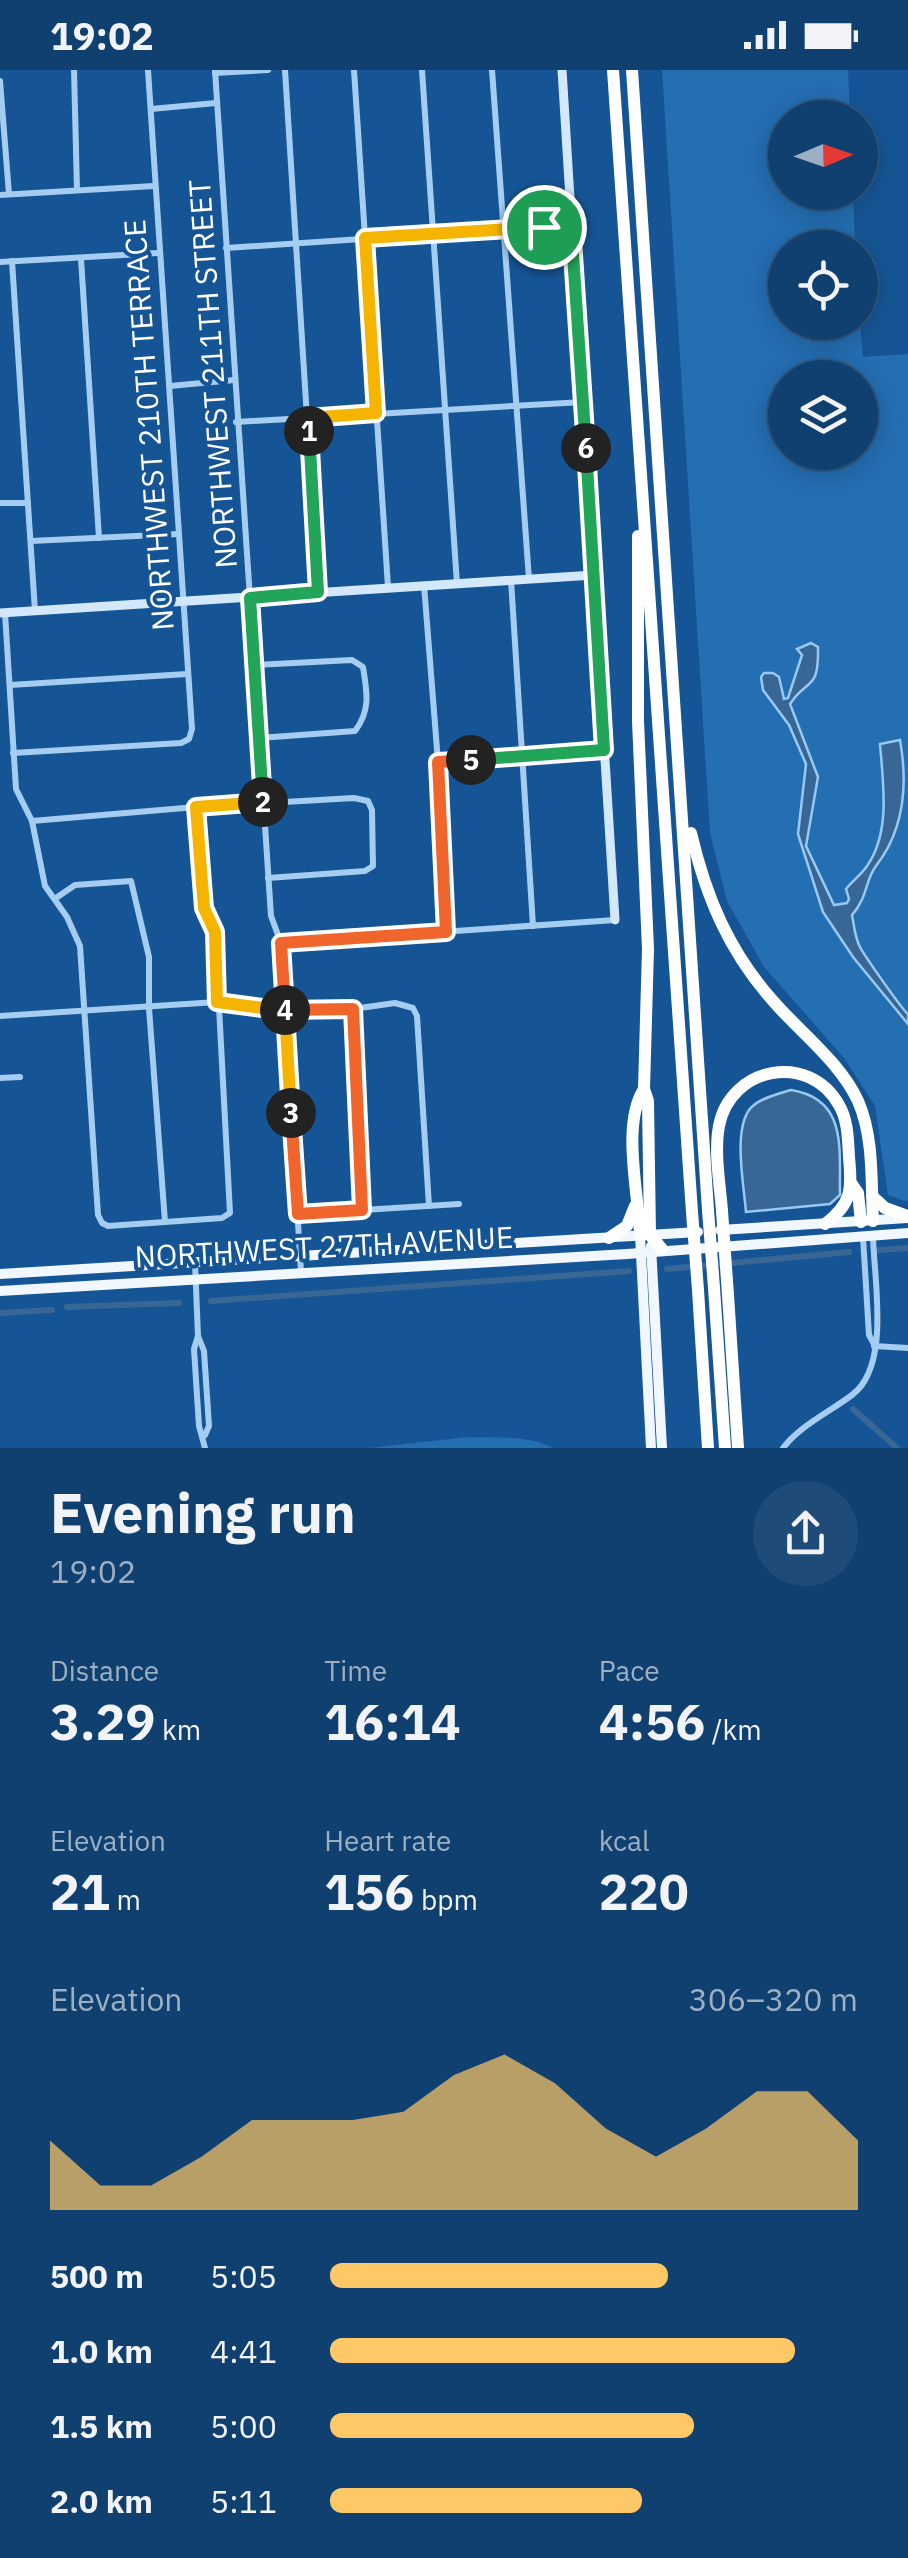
<!DOCTYPE html>
<meta charset="utf-8">
<style>
:root{--surface:#104070;--page:#1e4b78;--text:#f1f3f6;--muted:#9cafc3;--line:#305983;--accent:#ffc866}
body{margin:0;font-family:"IBM Plex Sans",sans-serif;background:var(--page);color:var(--text);height:100vh;display:flex;flex-direction:column;font-size:38px;white-space:nowrap}
*{box-sizing:border-box;margin:0}
p{font-size:32px;color:var(--muted)}
.icon{flex:none;width:55px;height:55px;fill:none;stroke:currentColor;stroke-width:2;stroke-linecap:round;stroke-linejoin:round}
.map{position:relative;height:1378px;overflow:hidden}
.panel{display:flex;flex-direction:column;background:var(--surface);flex:1}
.panel>*{flex:none}
.needle{width:65px;rotate:88deg}
.buttons{position:absolute;left:768px;top:30px;display:grid;gap:20px}
.buttons a{display:grid;place-items:center;width:110px;height:110px;border-radius:50%;background:var(--surface);box-shadow:0 5px 25px #0003,0 0 0 2px var(--line);font-size:50px}
.pin{position:absolute;display:grid;place-items:center;width:85px;height:85px;color:#fff;margin:-42px;border:5px solid #fff;border-radius:50%;box-shadow:0 2px 10px #0007}
.km{position:absolute;width:50px;height:50px;margin:-25px;border-radius:50%;background:#222;color:#fff;font-size:28px;line-height:50px;text-align:center}
.round{display:grid;place-items:center;flex:none;width:105px;height:105px;border-radius:52px;background:var(--page)}
.overview{display:flex;align-items:center;justify-content:space-between;height:170px;padding:0 50px}
h1{font-size:55px;font-weight:700;line-height:75px}
.stats{display:grid;grid-template-columns:repeat(3,1fr);gap:15px;height:170px;padding:10px 50px}
.stats div{display:grid;align-content:center}
.stats b{font-size:50px;font-weight:700}
.stats small{font-size:28px;font-weight:400}
.stats p{font-size:28px}
.chart{height:280px;padding:20px 50px}
.chart p{display:flex;justify-content:space-between}
.chart svg{width:100%;height:180px;margin-top:10px;fill:var(--accent);opacity:.7}
ul{padding:0 50px;list-style:none;font-size:32px}
li{display:grid;grid-template-columns:160px 120px 1fr;align-items:center;height:75px}
li i{height:25px;border-radius:12px;background:var(--accent)}
.status{display:flex;justify-content:space-between;align-items:center;height:70px;padding:0 50px;background:var(--surface);direction:ltr}
.status svg{height:28px;fill:currentColor}
.map>svg:first-child{display:block}
.green{fill:#246eb2;fill-rule:evenodd}
.water{fill:#386795;stroke:#98c9f4;stroke-width:2.5}
.lines{fill:none;stroke-linecap:round;stroke-linejoin:round}
.canal{stroke:#386795;stroke-width:6}
.street{stroke:#a5cdf2;stroke-width:6}
.secondary{stroke:#d4e8fc;stroke-width:9}
.primary{stroke:#f0f7ff;stroke-width:10}
.highway{stroke:#fff;stroke-width:12}
.highway-bridge{stroke:#fff;stroke-width:12}
.split-1-casing{stroke:#fff;stroke-width:20}
.split-2-casing{stroke:#fff;stroke-width:20}
.split-3-casing{stroke:#fff;stroke-width:20}
.split-4-casing{stroke:#fff;stroke-width:20}
.split-5-casing{stroke:#fff;stroke-width:20}
.split-6-casing{stroke:#fff;stroke-width:20}
.split-7-casing{stroke:#fff;stroke-width:20}
.split-1{stroke:#f5b400;stroke-width:12}
.split-2{stroke:#22a559;stroke-width:12}
.split-3{stroke:#f5b400;stroke-width:12}
.split-4{stroke:#f0652b;stroke-width:12}
.split-5{stroke:#f0652b;stroke-width:12}
.split-6{stroke:#22a559;stroke-width:12}
.split-7{stroke:#22a559;stroke-width:12}
.labels{text-anchor:middle;dominant-baseline:central;stroke-width:8;stroke-linejoin:round;paint-order:stroke}
.street-label{font-size:30px;fill:#fff;stroke:#155595}
</style>
<div class="status"><b>19:02</b><svg viewBox="0 0 49 12"><path d="M0 12V9h3v3zM5 12V6h3v6zM10 12V3h3v9zM15 12V0h3v12zM26 1h20v11H26zM47 4h2v5h-2z"/></svg></div>
<div class="map">
<svg width="908" height="1378" viewBox="0 0 908 1378">
<rect width="100%" height="100%" fill="#155595"/>
<!-- green -->
<g class="green">
<path d="M662,0h186l2,47 -65,1v74l68,1 2,54 -70,1v74l75,1 3,34 45,-3v848l-20,-7 -13,-89 -30,-47 -81,-92 -37,-66 -17,-68zM785,308h75v74h-75z"/>
<path d="M468,1367c27,1 62,-2 85,11h-184z"/>
</g>
<!-- water -->
<g class="water">
<path d="M811,573l7,4c1,46 -11,30 -28,57l28,73 -12,69 28,59 13,-2 2,-4 -3,-10c7,-9 16,-15 21,-23 24,-34 16,-83 13,-122l20,-4c8,45 4,90 -24,126 -11,14 -8,31 -24,49 2,10 3,23 8,32 4,8 43,64 48,67v10l-55,-67 -30,-45 -25,-78 8,-70 -17,-39 -26,-35 -2,-13 3,-4h9l6,4 5,22 4,-1 14,-43 -5,-6z"/>
<path d="M791,1020c57,9 48,59 49,105l-10,9 -84,8c-2,-27 -15,-90 8,-107 10,-8 24,-11 37,-15z"/>
</g>
<g class="lines">
<!-- canal -->
<g class="canal">
<path d="M878,1180l30,-2"/>
<path d="M667,1199l182,-17"/>
<path d="M211,1231l418,-30"/>
<path d="M67,1237l112,-4"/>
<path d="M0,1243l52,-3"/>
<path d="M853,1339l44,39"/>
</g>
<!-- street -->
<g class="street">
<path d="M74,0l3,120"/>
<path d="M215,0l56,846 10,27 20,329"/>
<path d="M285,0l33,522"/>
<path d="M354,0l34,517"/>
<path d="M422,0l35,514"/>
<path d="M492,0l37,509"/>
<path d="M215,3l53,-3"/>
<path d="M0,11l9,113"/>
<path d="M151,39l65,-6"/>
<path d="M0,125l154,-9"/>
<path d="M226,178l345,-23"/>
<path d="M81,189l18,279"/>
<path d="M12,191l23,350"/>
<path d="M0,192l158,-9"/>
<path d="M170,316l64,-6"/>
<path d="M236,352l347,-20"/>
<path d="M0,433h28"/>
<path d="M31,471l147,-7"/>
<path d="M511,510l22,346"/>
<path d="M424,515l14,177 8,170"/>
<path d="M5,543l11,176 16,32 13,65 22,31 13,29 18,269 4,8 6,3 114,-8 8,-5 -15,-281 -11,-24 -8,-101"/>
<path d="M255,595l97,-5 11,7c4,25 8,43 -8,64l-96,7"/>
<path d="M10,615l177,-11"/>
<path d="M13,683l168,-10 8,-4 3,-10 -44,-659"/>
<path d="M438,692l166,-12"/>
<path d="M32,751l164,-14 158,-9 14,3 4,9 1,56 -8,5 -97,7"/>
<path d="M56,828l19,-13 56,-4 18,76v51l16,214"/>
<path d="M281,873l334,-23"/>
<path d="M353,939l9,201"/>
<path d="M0,946l217,-14 68,9 68,-2 42,-6 18,5 4,8 12,190"/>
<path d="M0,1008l20,-1"/>
<path d="M298,1144l161,-10"/>
<path d="M863,1167l6,98 5,9"/>
<path d="M195,1193l3,73 -4,13 5,77 6,22"/>
<path d="M198,1266l6,15 5,75 -4,9"/>
<path d="M874,1276l34,2"/>
<path d="M783,1378c18,-23 45,-35 69,-53 39,-29 22,-115 21,-158"/>
</g>
<!-- secondary -->
<g class="secondary">
<path d="M562,0l53,850"/>
<path d="M0,543l594,-38"/>
</g>
<!-- primary -->
<g class="primary">
<path d="M720,1160l188,-12"/>
<path d="M640,1165l11,213"/>
<path d="M651,1176l11,202"/>
<path d="M0,1204l698,-42"/>
<path d="M0,1221l627,-37 281,-21"/>
</g>
<!-- highway -->
<g class="highway">
<path d="M613,0l79,1142"/>
<path d="M632,0l76,1140"/>
<path d="M638,466v185l10,228 -4,140 4,12 2,134 12,14"/>
<path d="M691,763c15,64 38,119 83,169 27,31 66,60 84,99 16,36 13,81 15,120"/>
<path d="M851,1113l7,10 3,29"/>
<path d="M872,1126l13,12 23,8"/>
<path d="M722,1141c-2,-27 -8,-58 -3,-85 11,-59 90,-75 120,-21 9,15 9,35 10,52 3,32 3,47 -24,67"/>
<path d="M640,1165c-1,-39 -19,-111 4,-146"/>
<path d="M609,1168l18,-12 8,-20"/>
<path d="M714,1218l11,160"/>
<path d="M698,1220l10,158"/>
<path d="M728,1225l10,153"/>
</g>
<!-- highway-bridge -->
<g class="highway-bridge">
<path d="M708,1140l6,78"/>
<path d="M722,1141l6,84"/>
<path d="M692,1142l6,78"/>
</g>
</g>
<g class="lines">
<!-- split-1 casing -->
<g class="split-1-casing">
<path id="split-1" d="M309,361l-1,-13 68,-5 -11,-175 179,-11"/>
</g>
<!-- split-2 casing -->
<g class="split-2-casing">
<path id="split-2" d="M263,732l-13,-204 68,-6 -9,-161"/>
</g>
<!-- split-3 casing -->
<g class="split-3-casing">
<path id="split-3" d="M263,732l-67,5 8,101 11,24 2,70 68,9 6,102"/>
</g>
<!-- split-4 casing -->
<g class="split-4-casing">
<path id="split-4" d="M285,940l68,-1 9,201 -64,4 -7,-101"/>
</g>
<!-- split-5 casing -->
<g class="split-5-casing">
<path id="split-5" d="M285,940l-4,-67 165,-11 -8,-170 33,-2"/>
</g>
<!-- split-6 casing -->
<g class="split-6-casing">
<path id="split-6" d="M471,690l133,-10 -18,-302"/>
</g>
<!-- split-7 casing -->
<g class="split-7-casing">
<path id="split-7" d="M544,157l27,-2 15,223"/>
</g>
<!-- split-1 -->
<use href="#split-1" class="split-1"/>
<!-- split-2 -->
<use href="#split-2" class="split-2"/>
<!-- split-3 -->
<use href="#split-3" class="split-3"/>
<!-- split-4 -->
<use href="#split-4" class="split-4"/>
<!-- split-5 -->
<use href="#split-5" class="split-5"/>
<!-- split-6 -->
<use href="#split-6" class="split-6"/>
<!-- split-7 -->
<use href="#split-7" class="split-7"/>
</g>
<g class="labels">
<!-- street labels -->
<g class="street-label">
<text transform="translate(212 304) rotate(-94)">NORTHWEST 211TH STREET</text>
<text transform="translate(148 355) rotate(-94)">NORTHWEST 210TH TERRACE</text>
<text transform="translate(324 1176) rotate(-3)">NORTHWEST 27TH AVENUE</text>
</g>
</g>
</svg>
<div class="buttons">
<a><svg class="needle" viewBox="-14 -14 28 28"><path d="M0-13l5 13h-10z" fill="#e53935"/><path d="M0 13l5-13h-10z" fill="#9cafc3"/></svg></a>
<a><svg class="icon" aria-label="locate" viewBox="0 0 24 24"><circle cx="12" cy="12" r="6"/><path d="M12 2v4M12 18v4M2 12h4M18 12h4"/></svg></a>
<a><svg class="icon" aria-label="layers" viewBox="0 0 24 24"><path d="M12 4l9 5-9 5-9-5zM3 14l9 5 9-5"/></svg></a>
</div>
<div class="pin" style="left:544px;top:157px;background:#1e9e55"><svg class="icon" aria-label="arrive" viewBox="0 0 24 24"><path d="M6 21V4h12l-3 4 3 4H6"/></svg></div>
<b class="km" style="left:309px;top:361px">1</b>
<b class="km" style="left:263px;top:732px">2</b>
<b class="km" style="left:291px;top:1043px">3</b>
<b class="km" style="left:285px;top:940px">4</b>
<b class="km" style="left:471px;top:690px">5</b>
<b class="km" style="left:586px;top:378px">6</b>
</div>
<section class="panel">
<div class="overview"><div><h1>Evening run</h1><p>19:02</p></div><a class="round"><svg class="icon" aria-label="share" viewBox="0 0 24 24"><path d="M12 15V3M7 8l5-5 5 5M5 13v7h14v-7"/></svg></a></div>
<div class="stats">
<div><p>Distance</p><b>3.29<small> km</small></b></div>
<div><p>Time</p><b>16:14</b></div>
<div><p>Pace</p><b>4:56<small> /km</small></b></div>
</div>
<div class="stats">
<div><p>Elevation</p><b>21<small> m</small></b></div>
<div><p>Heart rate</p><b>156<small> bpm</small></b></div>
<div><p>kcal</p><b>220</b></div>
</div>
<div class="chart"><p><span>Elevation</span>306–320 m</p>
<svg viewBox="0 0 160 44" preserveAspectRatio="none"><path d="M0 44V27L10 38L20 38L30 31L40 22L50 22L60 22L70 20L80 11L90 6L100 13L110 24L120 31L130 24L140 15L150 15L160 27V44z"/></svg>
</div>
<ul>
<li><b>500 m</b>5:05<i style="width:64%"></i></li>
<li><b>1.0 km</b>4:41<i style="width:88%"></i></li>
<li><b>1.5 km</b>5:00<i style="width:69%"></i></li>
<li><b>2.0 km</b>5:11<i style="width:59%"></i></li>
</ul>
</section>
